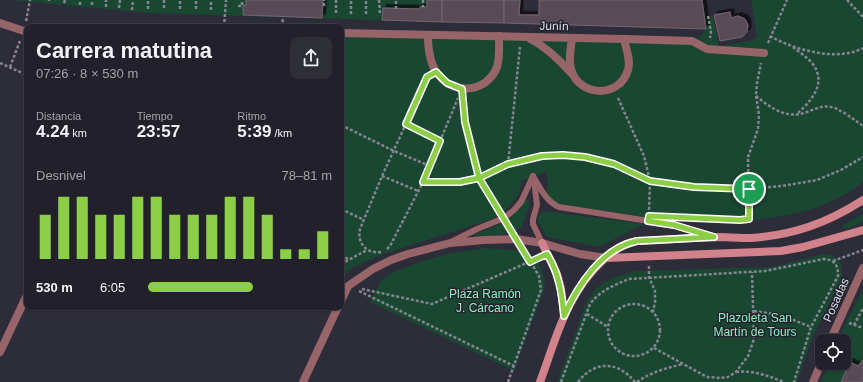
<!DOCTYPE html>
<html lang="es">
<meta charset="utf-8">
<style>
:root{--surface:#22212b;--page:#2e2e37;--text:#f1f3f6;--muted:#a2a3a9;--line:#3f3e47;--accent:#8cce45}
body{margin:0;font-family:Helvetica,sans-serif;background:var(--page);color:var(--text);height:100vh;display:flex;flex-direction:column;font-size:15px;white-space:nowrap}
*{box-sizing:border-box;margin:0}
p{font-size:13px;color:var(--muted)}
.icon{flex:none;width:22px;height:22px;fill:none;stroke:currentColor;stroke-width:2;stroke-linecap:round;stroke-linejoin:round}
.map{position:relative;flex:1;overflow:hidden}
.sheet{position:absolute;left:24px;top:24px;width:320px;height:286px;display:flex;flex-direction:column;background:var(--surface);border-radius:8px;box-shadow:0 1px 3px #0004,0 0 0 1px var(--line)}
.sheet>*{flex:none}
.buttons{position:absolute;left:815px;top:334px;display:grid;gap:8px}
.buttons a{display:grid;place-items:center;width:36px;height:36px;border-radius:8px;background:var(--surface);box-shadow:0 1px 3px #0004,0 0 0 1px var(--line);font-size:20px}
.pin{position:absolute;display:grid;place-items:center;width:34px;height:34px;color:#fff;margin:-17px;border:2px solid #fff;border-radius:50%;box-shadow:0 1px 4px #0007}
.round{display:grid;place-items:center;flex:none;width:42px;height:42px;border-radius:8px;background:var(--page)}
.summary{display:flex;align-items:center;justify-content:space-between;height:68px;padding:0 12px}
h1{font-size:22px;font-weight:600;line-height:30px}
.stats{display:grid;grid-template-columns:repeat(3,1fr);gap:6px;height:68px;padding:4px 12px}
.stats div{display:grid;align-content:center}
.stats b{font-size:17px;font-weight:600}
.stats small{font-size:11px;font-weight:400}
.stats p{font-size:11px}
.chart{height:112px;padding:8px 12px}
.chart p{display:flex;justify-content:space-between}
.chart svg{width:100%;height:72px;margin-top:4px;stroke:var(--accent);stroke-width:6}
ul{padding:0 12px;list-style:none;font-size:13px}
li{display:grid;grid-template-columns:64px 48px 1fr;align-items:center;height:30px}
li i{height:10px;border-radius:5px;background:var(--accent)}
.map>svg:first-child{display:block}
.green{fill:#1a4732}
.building{fill:#584b54;stroke:#746670;filter:url(#shadow)}
.lines{fill:none;stroke-linecap:round;stroke-linejoin:round}
.path{stroke:#85858f;stroke-width:2.5;stroke-dasharray:3 2;stroke-linecap:butt}
.service{stroke:#976469;stroke-width:6}
.pedestrian{stroke:#976469;stroke-width:8}
.minor{stroke:#976469;stroke-width:8}
.tertiary{stroke:#976469;stroke-width:8}
.secondary{stroke:#d2828a;stroke-width:8}
.route-casing{stroke:#fff;stroke-width:8}
.route{stroke:#8cce45;stroke-width:5}
.labels{text-anchor:middle;dominant-baseline:central;stroke-width:3;stroke-linejoin:round;paint-order:stroke}
.street-label{font-size:12px;fill:#dadae2;stroke:#23232f}
.park-label{font-size:12px;fill:#8deebb;stroke:#23232f}
</style>
<div class="map">
<svg width="863" height="382" viewBox="0 0 863 382">
<defs>
<filter id="shadow"><feDropShadow dx="3.5" dy="-3.5" stdDeviation="0" flood-color="#0009"/></filter>
</defs>
<rect width="100%" height="100%" fill="#2d2c39"/>
<!-- green -->
<g class="green">
<path d="M12,0h430v22l-295,-9z"/>
<path d="M751,0h112v182c-53,44 -144,42 -210,37 -15,-1 -32,-5 -47,-8 -17,-2 -34,-5 -51,-8l-9,-11 2,-8 -2,-12 -24,9c-3,18 -14,29 -30,38l-111,36 -27,12 -13,10v-244l351,8c14,-8 15,-9 13,-24l8,-1 6,31 34,-7 4,-3z"/>
<path d="M526,199l3,1 1,4 -9,24c-11,6 -37,10 -49,7 24,-9 40,-13 54,-36z"/>
<path d="M544,211l100,13 -45,23 -52,-10 -9,-15v-6z"/>
<path d="M863,214v7l-16,8 -4,-1v-2l2,-2z"/>
<path d="M485,248c30,2 58,0 60,39l-31,84 -144,-69 11,-22 11,-7 30,-12 30,-8z"/>
<path d="M823,254c17,1 21,10 18,26l-28,56 -16,46h-240l16,-42 12,-35 10,-16 15,-10 26,-8 137,-4z"/>
<path d="M863,290v92h-42l8,-19h15v-22h-6l7,-17z"/>
</g>
<!-- building -->
<g class="building">
<path d="M246,0h77l-1,18 -79,-3v-10h3z"/>
<path d="M427,0h15v22l-60,-2 1,-12 37,1v-2h7z"/>
<path d="M442,0h62v23l-62,-1z"/>
<path d="M504,0h16l-1,15h20v-15h163l4,29 -202,-6z"/>
<path d="M730,12l1,6 7,-2 7,3 3,6 -1,7 -5,5 -22,4 -6,-26z"/>
<path d="M863,360v22h-22l9,-20 8,4z"/>
</g>
<g class="lines">
<!-- path -->
<g class="path">
<path d="M336,0v14"/>
<path d="M379,0l1,14"/>
<path d="M423,0v7"/>
<path d="M847,0l16,17"/>
<path d="M49,1v-1"/>
<path d="M64,3l1,-3"/>
<path d="M80,5v-5"/>
<path d="M92,5v-5"/>
<path d="M238,6h4v-6"/>
<path d="M324,6v-6"/>
<path d="M106,7v-7"/>
<path d="M119,8l1,-8"/>
<path d="M164,8v-8"/>
<path d="M148,9v-9"/>
<path d="M180,9v-9"/>
<path d="M196,9v-9"/>
<path d="M396,9v-9"/>
<path d="M132,10l1,-10"/>
<path d="M211,10v-10"/>
<path d="M351,14v-14"/>
<path d="M366,14v-14"/>
<path d="M708,16l3,16 -1,6"/>
<path d="M26,21l4,-21"/>
<path d="M224,27l2,-27"/>
<path d="M282,27l1,-10"/>
<path d="M770,36c25,14 67,26 93,12"/>
<path d="M768,43l19,-43"/>
<path d="M793,47c6,5 14,10 19,16 16,20 -1,38 -15,51"/>
<path d="M0,63l27,12"/>
<path d="M10,67l10,-26"/>
<path d="M756,96c15,12 31,24 51,16 8,-3 16,-7 24,-5 8,1 25,14 32,19"/>
<path d="M618,98l26,58 6,25 -1,31"/>
<path d="M463,99l2,23 14,56 20,33"/>
<path d="M406,124l34,17"/>
<path d="M341,125l53,26 36,15"/>
<path d="M508,164l12,-117"/>
<path d="M382,176l36,15"/>
<path d="M423,182l37,-1 19,-3 29,-14 34,-9h21l22,2 29,7 36,17 44,6 55,2 33,-3 35,-6 24,-10 22,-13"/>
<path d="M341,209l23,11"/>
<path d="M691,218l49,2 9,-1 -1,-62 10,-28 1,-14 -3,-20 1,-12 4,-20"/>
<path d="M387,249l3,-3 33,-64 35,-84"/>
<path d="M381,252c-15,2 -24,-9 -21,-23l22,-53 45,-98"/>
<path d="M341,255l7,4"/>
<path d="M833,261l30,-11"/>
<path d="M341,264l26,-14"/>
<path d="M649,266v11l6,14v11l-2,10"/>
<path d="M362,289l70,15 106,-46"/>
<path d="M359,291l155,75"/>
<circle cx="634" cy="330" r="26"/>
<path d="M754,311l27,4 30,12"/>
<path d="M587,314l21,13"/>
<path d="M849,323l14,5"/>
<path d="M854,325l9,-17"/>
<path d="M654,348l53,29 13,1 8,-1 8,-5 12,-16 6,-17 -2,-67"/>
<path d="M736,372c18,-2 32,4 48,10"/>
<path d="M508,382l33,-92 -2,-14 -15,-25"/>
<path d="M561,382l29,-78c10,-13 24,-19 39,-25l136,-8 59,-12c11,1 14,6 14,17l-27,51 -17,55"/>
<path d="M578,382c17,-22 40,-21 57,0"/>
<path d="M637,382c14,-10 30,-14 46,-18"/>
</g>
<!-- service -->
<g class="service">
<path d="M533,176c7,12 13,25 26,31l115,18 35,10"/>
<path d="M534,180l3,25 -4,14v5l9,19"/>
<path d="M453,241l24,-12 27,-11 10,-8 7,-8 12,-26"/>
</g>
<!-- pedestrian -->
<path class="pedestrian" d="M624,39l68,2 15,8 57,4"/>
<!-- minor -->
<g class="minor">
<path d="M0,23l27,9"/>
<path d="M341,33l283,6c2,10 7,21 4,31 -8,28 -49,28 -57,-1 -3,-10 0,-21 1,-31"/>
<path d="M428,35c0,13 1,27 9,38 15,23 50,20 60,-6 3,-10 2,-20 2,-31"/>
<path d="M529,38c17,9 29,20 42,35"/>
<path d="M830,341l33,-73"/>
<path d="M0,352l27,-57"/>
<path d="M813,382l9,-21"/>
</g>
<!-- tertiary -->
<g class="tertiary">
<path d="M341,301l7,-15 25,-17 18,-9 17,-6 42,-11 34,-3 32,-1 26,4 38,11 26,4"/>
<path d="M303,382l35,-75"/>
</g>
<!-- secondary -->
<g class="secondary">
<path d="M542,243l15,31 4,15 3,25"/>
<path d="M606,258l175,-7 22,-4 60,-17"/>
<path d="M540,382c16,-43 26,-87 61,-120 11,-10 21,-18 36,-21 26,-1 51,-3 77,-4 12,0 24,1 37,1 43,-3 76,-15 112,-38"/>
</g>
</g>
<g class="lines">
<!-- route casing -->
<g class="route-casing">
<path id="route" d="M749,189l-55,-2 -44,-6 -36,-17 -29,-7 -22,-2 -21,1 -34,8 -29,14 -19,4h-37l17,-41 -34,-17 21,-47 9,-5 11,11 15,6 3,33 14,56 51,84 17,-8c12,19 15,40 17,62 14,-31 38,-68 73,-75l77,-4 -40,-12 -26,-4 1,-5 91,4 9,-1v-30"/>
</g>
<!-- route -->
<use href="#route" class="route"/>
</g>
<g class="labels">
<!-- street labels -->
<g class="street-label">
<text transform="translate(554 26) rotate(1)">Junín</text>
<text transform="translate(836 300) rotate(-66)">Posadas</text>
</g>
<!-- park labels -->
<g class="park-label">
<text x="485" y="294">Plaza Ramón<tspan x="485" dy="14">J. Cárcano</tspan></text>
<text x="755" y="318">Plazoleta San<tspan x="755" dy="14">Martín de Tours</tspan></text>
</g>
</g>
</svg>
<div class="buttons">
<a><svg class="icon" aria-label="locate" viewBox="0 0 24 24"><circle cx="12" cy="12" r="6"/><path d="M12 2v4M12 18v4M2 12h4M18 12h4"/></svg></a>
</div>
<div class="pin" style="left:749px;top:189px;background:#1e9e55"><svg class="icon" aria-label="arrive" viewBox="0 0 24 24"><path d="M6 21V4h12l-3 4 3 4H6"/></svg></div>
<section class="sheet">
<div class="summary"><div><h1>Carrera matutina</h1><p>07:26 · 8 × 530 m</p></div><a class="round"><svg class="icon" aria-label="share" viewBox="0 0 24 24"><path d="M12 15V3M7 8l5-5 5 5M5 13v7h14v-7"/></svg></a></div>
<div class="stats">
<div><p>Distancia</p><b>4.24<small> km</small></b></div>
<div><p>Tiempo</p><b>23:57</b></div>
<div><p>Ritmo</p><b>5:39<small> /km</small></b></div>
</div>
<div class="chart"><p><span>Desnivel</span>78–81 m</p>
<svg viewBox="0 0 160 44" preserveAspectRatio="none"><path d="M5 44V17M15 44V6M25 44V6M35 44V17M45 44V17M55 44V6M65 44V6M75 44V17M85 44V17M95 44V17M105 44V6M115 44V6M125 44V17M135 44V38M145 44V38M155 44V27"/></svg>
</div>
<ul>
<li><b>530 m</b>6:05<i style="width:57%"></i></li>
</ul>
</section>
</div>
